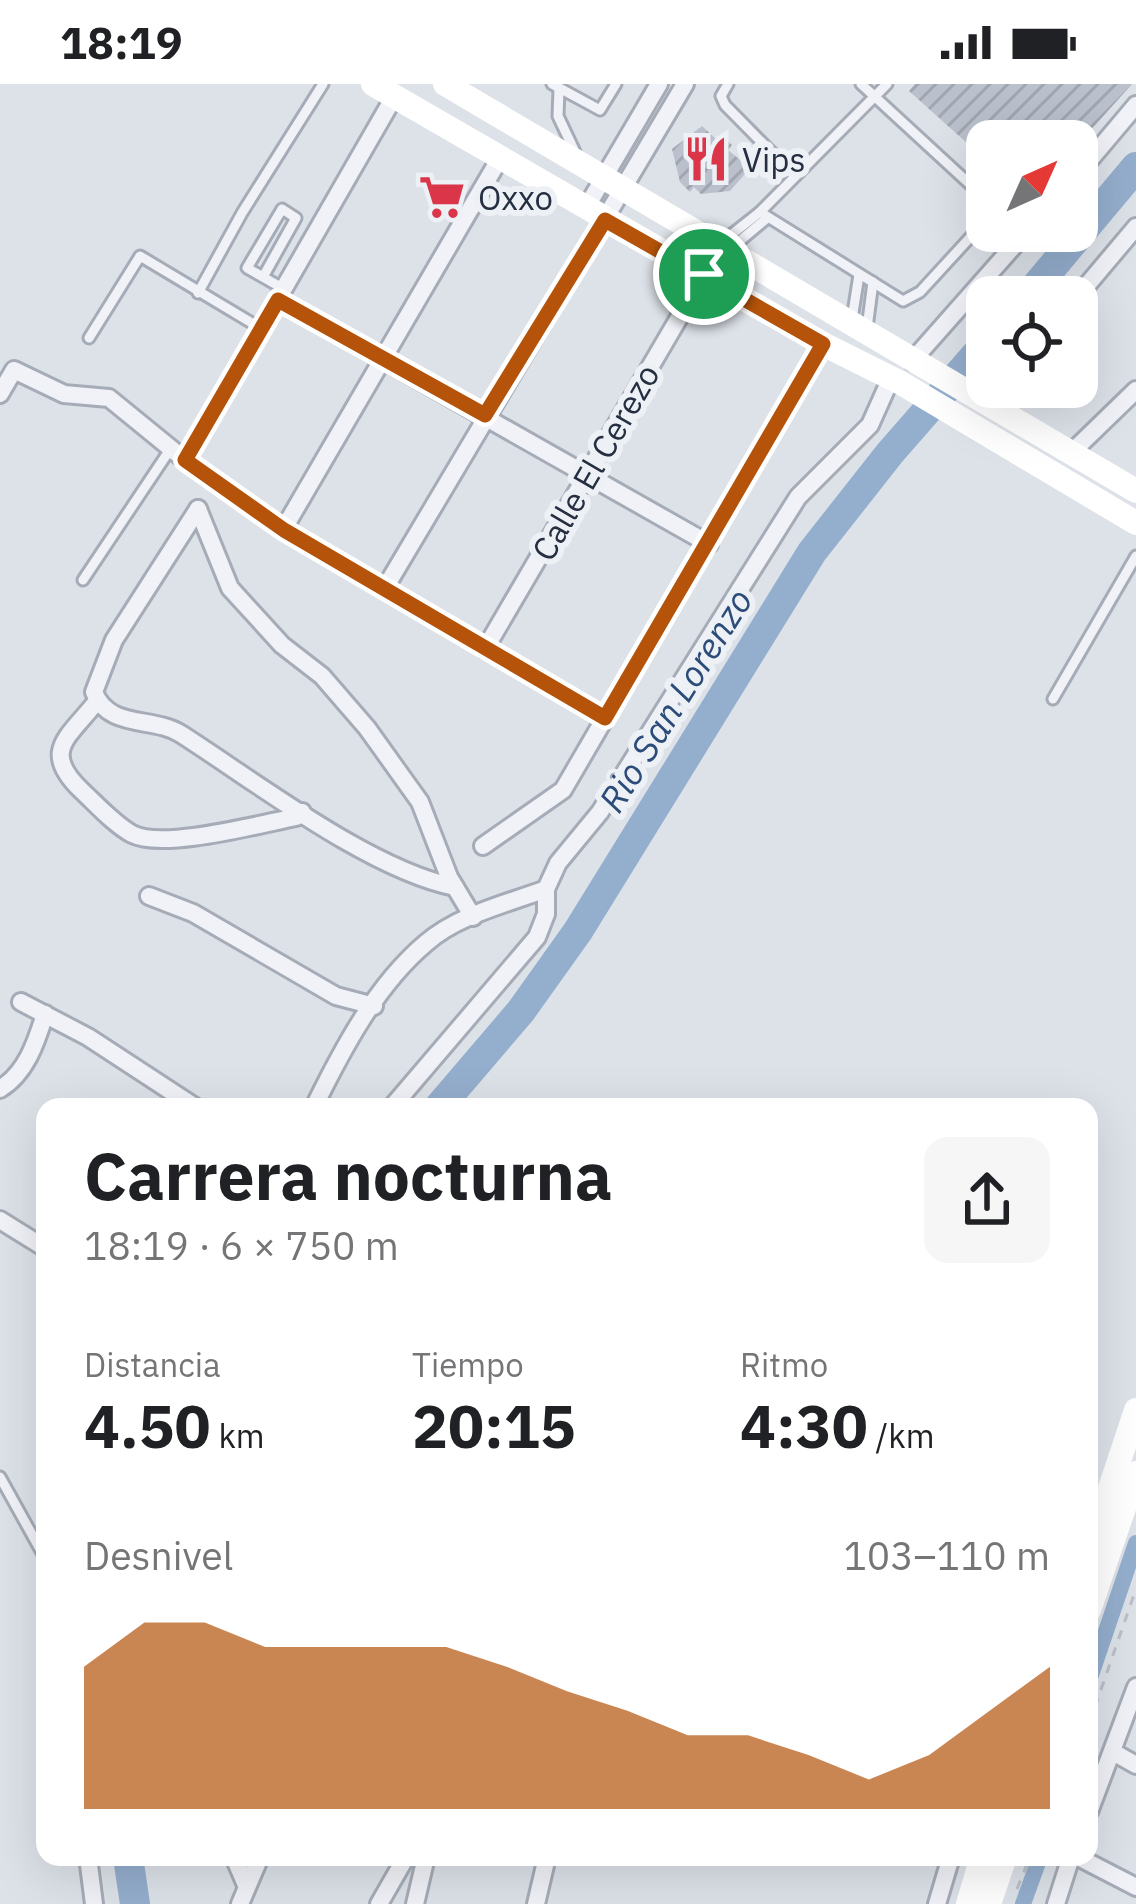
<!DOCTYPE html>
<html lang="es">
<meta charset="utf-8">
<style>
:root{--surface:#fff;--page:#f6f6f6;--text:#202124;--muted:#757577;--accent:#b45309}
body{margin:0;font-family:"IBM Plex Sans",sans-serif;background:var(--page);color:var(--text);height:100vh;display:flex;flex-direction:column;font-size:45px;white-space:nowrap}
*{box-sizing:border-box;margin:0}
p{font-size:39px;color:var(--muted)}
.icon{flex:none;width:66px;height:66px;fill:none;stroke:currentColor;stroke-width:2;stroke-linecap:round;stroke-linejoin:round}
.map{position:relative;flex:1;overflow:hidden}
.drawer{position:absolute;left:36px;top:1014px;width:1062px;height:768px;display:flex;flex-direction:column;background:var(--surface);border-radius:24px;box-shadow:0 12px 48px #0002}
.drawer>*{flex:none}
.needle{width:78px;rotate:45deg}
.tools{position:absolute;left:966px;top:36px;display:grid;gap:24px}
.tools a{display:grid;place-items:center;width:132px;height:132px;border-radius:24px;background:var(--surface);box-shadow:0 12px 48px #0002;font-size:60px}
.pin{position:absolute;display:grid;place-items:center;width:102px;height:102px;color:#fff;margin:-51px;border:6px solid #fff;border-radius:50%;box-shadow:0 3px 12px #0007}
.round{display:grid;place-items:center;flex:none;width:126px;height:126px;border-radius:24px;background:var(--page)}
.head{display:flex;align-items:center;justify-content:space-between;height:204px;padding:0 48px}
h1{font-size:66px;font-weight:800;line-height:90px}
.stats{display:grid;grid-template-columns:repeat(3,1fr);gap:18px;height:204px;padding:12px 48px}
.stats div{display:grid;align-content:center}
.stats b{font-size:60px;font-weight:800}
.stats small{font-size:33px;font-weight:400}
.stats p{font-size:33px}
.chart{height:336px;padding:24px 48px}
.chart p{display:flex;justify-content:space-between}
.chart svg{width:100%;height:216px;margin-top:12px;fill:var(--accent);opacity:.7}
.status{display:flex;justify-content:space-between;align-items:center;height:84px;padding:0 60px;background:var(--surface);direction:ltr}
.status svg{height:33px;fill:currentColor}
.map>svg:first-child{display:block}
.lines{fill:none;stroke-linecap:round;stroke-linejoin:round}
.canal{stroke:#94aecd;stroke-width:16}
.river{stroke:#94aecd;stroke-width:30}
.building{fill:url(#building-hatch)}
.lane-casing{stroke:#a6acb7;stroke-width:15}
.street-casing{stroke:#a6acb7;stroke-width:22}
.path{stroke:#bbbfc8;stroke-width:3;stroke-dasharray:9 9;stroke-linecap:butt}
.lane{stroke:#f0f2f7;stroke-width:9}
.street{stroke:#f0f2f7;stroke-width:16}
.secondary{stroke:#fff;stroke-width:24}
.route-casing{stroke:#fff;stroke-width:24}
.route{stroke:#b45309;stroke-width:15}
.labels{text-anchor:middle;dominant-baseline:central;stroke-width:12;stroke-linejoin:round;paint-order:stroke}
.poi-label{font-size:33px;fill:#252f41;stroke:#edf1f6;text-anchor:start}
.street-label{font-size:33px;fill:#252f41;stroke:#edf1f6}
.water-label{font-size:36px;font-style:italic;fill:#2b4c79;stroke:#edf1f6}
</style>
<div class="status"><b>18:19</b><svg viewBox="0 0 49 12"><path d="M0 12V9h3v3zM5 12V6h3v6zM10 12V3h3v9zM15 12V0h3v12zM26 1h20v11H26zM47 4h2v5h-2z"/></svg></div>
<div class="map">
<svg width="1136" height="1820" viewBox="0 0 1136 1820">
<defs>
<pattern id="building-hatch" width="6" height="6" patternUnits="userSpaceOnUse" patternTransform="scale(3)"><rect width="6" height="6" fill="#bac0cc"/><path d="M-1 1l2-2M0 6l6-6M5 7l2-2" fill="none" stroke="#a0a5b0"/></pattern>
</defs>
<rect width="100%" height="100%" fill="#dde2e9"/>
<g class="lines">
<!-- canal -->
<g class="canal">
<path d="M1089,1597l47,-138"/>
<path d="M1023,1820l17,-47"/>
</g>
<!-- river -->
<g class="river">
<path d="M1027,213l109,-130"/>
<path d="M439,1023l82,-96 57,-80 234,-379 78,-99 97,-111"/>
<path d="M128,1773l7,47"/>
</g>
</g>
<!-- building -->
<g class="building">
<path d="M915,0h217l-51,57h-94v20l-78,-70z"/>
<path d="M702,42l16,15 5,-4 9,8 -4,5 22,18 -20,23 -29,3 -7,-7 -4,5 -10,-10 -8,-33z"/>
</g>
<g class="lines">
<!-- lane casing -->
<g class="lane-casing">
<g id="lane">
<path d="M552,0l48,26 16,-26"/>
<path d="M728,0l-7,12 4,9 70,71"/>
<path d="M861,0l126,116"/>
<path d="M887,0l-127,128 143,89 17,-9 67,-73"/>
<path d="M559,5l-1,27 17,36"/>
<path d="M722,158l38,-30"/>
<path d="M729,166l37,-31"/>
<path d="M263,193l33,-59 -14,-9 -35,59 37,21"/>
<path d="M198,209l44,-80 81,-129"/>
<path d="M852,235l7,-44"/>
<path d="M867,244l6,-46"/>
<path d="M89,254l51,-82 122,73"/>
<path d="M83,496l88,-132"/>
<path d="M1053,615l83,-143"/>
<path d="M0,1393l45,81"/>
</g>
</g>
<!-- street casing -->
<g class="street-casing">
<g id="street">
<path d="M1077,91l59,-70"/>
<path d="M586,124l73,-124"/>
<path d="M1077,213l59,-70"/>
<path d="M278,216l431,244"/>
<path d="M912,277l115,-130"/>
<path d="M0,310l14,-24 50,24 45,4 76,62 98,70 322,188"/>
<path d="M1071,369l65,-63"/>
<path d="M185,376l209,-363"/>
<path d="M198,425l-84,131 -20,52c15,38 59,24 87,42 75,48 189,136 274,153"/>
<path d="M198,425l32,79 52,57 40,31 45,52 53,74 29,75 24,40"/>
<path d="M283,446l217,-372"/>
<path d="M385,504l300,-504"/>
<path d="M485,565l219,-374"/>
<path d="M97,617c-29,37 -57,50 -15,90 15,14 32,33 50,43 31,16 128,-10 164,-17l6,-5"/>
<path d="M483,762l80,-56 260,-446"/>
<path d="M149,812l44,17 143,83 38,10"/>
<path d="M21,918l67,35 107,70"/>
<path d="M0,1005c26,-16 36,-46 45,-75"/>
<path d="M314,1023c28,-57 62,-122 112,-164 32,-28 80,-39 120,-54"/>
<path d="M392,1023l145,-170 9,-23v-25l12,-26 42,-51 198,-315 72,-72 21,-47"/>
<path d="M0,1136l45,28"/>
<path d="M1113,1668l23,13"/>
<path d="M1089,1728l47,-125"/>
<path d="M88,1773l6,47"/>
<path d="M234,1773l12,28"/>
<path d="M1078,1773l58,30"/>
<path d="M240,1820l20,-47"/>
<path d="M379,1820l27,-47"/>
<path d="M415,1820l11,-47"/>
<path d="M536,1820l11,-47"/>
<path d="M937,1820l14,-47"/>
<path d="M1056,1820l15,-47"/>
</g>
</g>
<!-- path -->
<g class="path">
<path d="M1089,1640l47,-135"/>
<path d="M1017,1805l13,-32"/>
</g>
<!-- lane -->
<use href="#lane" class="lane"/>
<!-- street -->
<use href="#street" class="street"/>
<!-- secondary -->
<g class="secondary">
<path d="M373,0l450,260 78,39 235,140"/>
<path d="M445,0l691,407"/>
<path d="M1089,1467l47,-141"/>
<path d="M1089,1526l47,-137"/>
<path d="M968,1820l14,-47"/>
<path d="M989,1820l16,-47"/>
</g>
</g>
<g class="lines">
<!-- route casing -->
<g class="route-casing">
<path id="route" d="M605,136l218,124 -218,374 -321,-188 -99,-70 93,-160 207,115z"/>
</g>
<!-- route -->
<use href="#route" class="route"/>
</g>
<!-- icons -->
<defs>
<g id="restaurant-bare" transform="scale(3.6)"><path d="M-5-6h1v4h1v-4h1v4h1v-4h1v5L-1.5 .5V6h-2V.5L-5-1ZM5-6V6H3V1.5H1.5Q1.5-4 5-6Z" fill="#db354a" stroke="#edf1f6" stroke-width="2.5" paint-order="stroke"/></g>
<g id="supermarket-bare" transform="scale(3.6)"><path d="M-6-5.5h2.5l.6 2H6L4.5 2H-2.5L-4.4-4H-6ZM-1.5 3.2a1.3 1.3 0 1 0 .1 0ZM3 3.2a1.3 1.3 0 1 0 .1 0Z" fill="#db354a" stroke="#edf1f6" stroke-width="2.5" paint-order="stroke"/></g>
</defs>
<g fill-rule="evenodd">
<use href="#restaurant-bare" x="706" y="75"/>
<use href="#supermarket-bare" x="442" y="113"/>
</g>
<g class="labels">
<!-- poi labels -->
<g class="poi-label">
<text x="742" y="75">Vips</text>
<text x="478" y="113">Oxxo</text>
</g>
<!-- street labels -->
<g class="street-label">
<text transform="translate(595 378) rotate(-60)">Calle El Cerezo</text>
</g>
<!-- water labels -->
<g class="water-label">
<text transform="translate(675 616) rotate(-58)">Rio San Lorenzo</text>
</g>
</g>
</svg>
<div class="tools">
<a><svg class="needle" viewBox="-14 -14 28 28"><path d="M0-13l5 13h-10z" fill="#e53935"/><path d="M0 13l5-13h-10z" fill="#757577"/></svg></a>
<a><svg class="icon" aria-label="locate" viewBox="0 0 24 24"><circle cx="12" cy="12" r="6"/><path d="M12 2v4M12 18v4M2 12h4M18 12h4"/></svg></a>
</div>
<div class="pin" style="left:704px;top:190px;background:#1e9e55"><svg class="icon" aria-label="arrive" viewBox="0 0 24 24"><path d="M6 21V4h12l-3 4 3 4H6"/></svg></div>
<section class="drawer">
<div class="head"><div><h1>Carrera nocturna</h1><p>18:19 · 6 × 750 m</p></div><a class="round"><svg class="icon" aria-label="share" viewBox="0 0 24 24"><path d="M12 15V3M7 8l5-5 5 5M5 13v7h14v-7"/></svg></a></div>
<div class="stats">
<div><p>Distancia</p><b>4.50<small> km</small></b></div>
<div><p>Tiempo</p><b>20:15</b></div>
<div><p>Ritmo</p><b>4:30<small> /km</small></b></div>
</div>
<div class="chart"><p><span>Desnivel</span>103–110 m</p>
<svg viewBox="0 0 160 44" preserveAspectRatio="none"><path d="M0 44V15L10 6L20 6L30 11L40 11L50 11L60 11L70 15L80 20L90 24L100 29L110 29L120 33L130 38L140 33L150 24L160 15V44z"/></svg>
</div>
</section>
</div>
